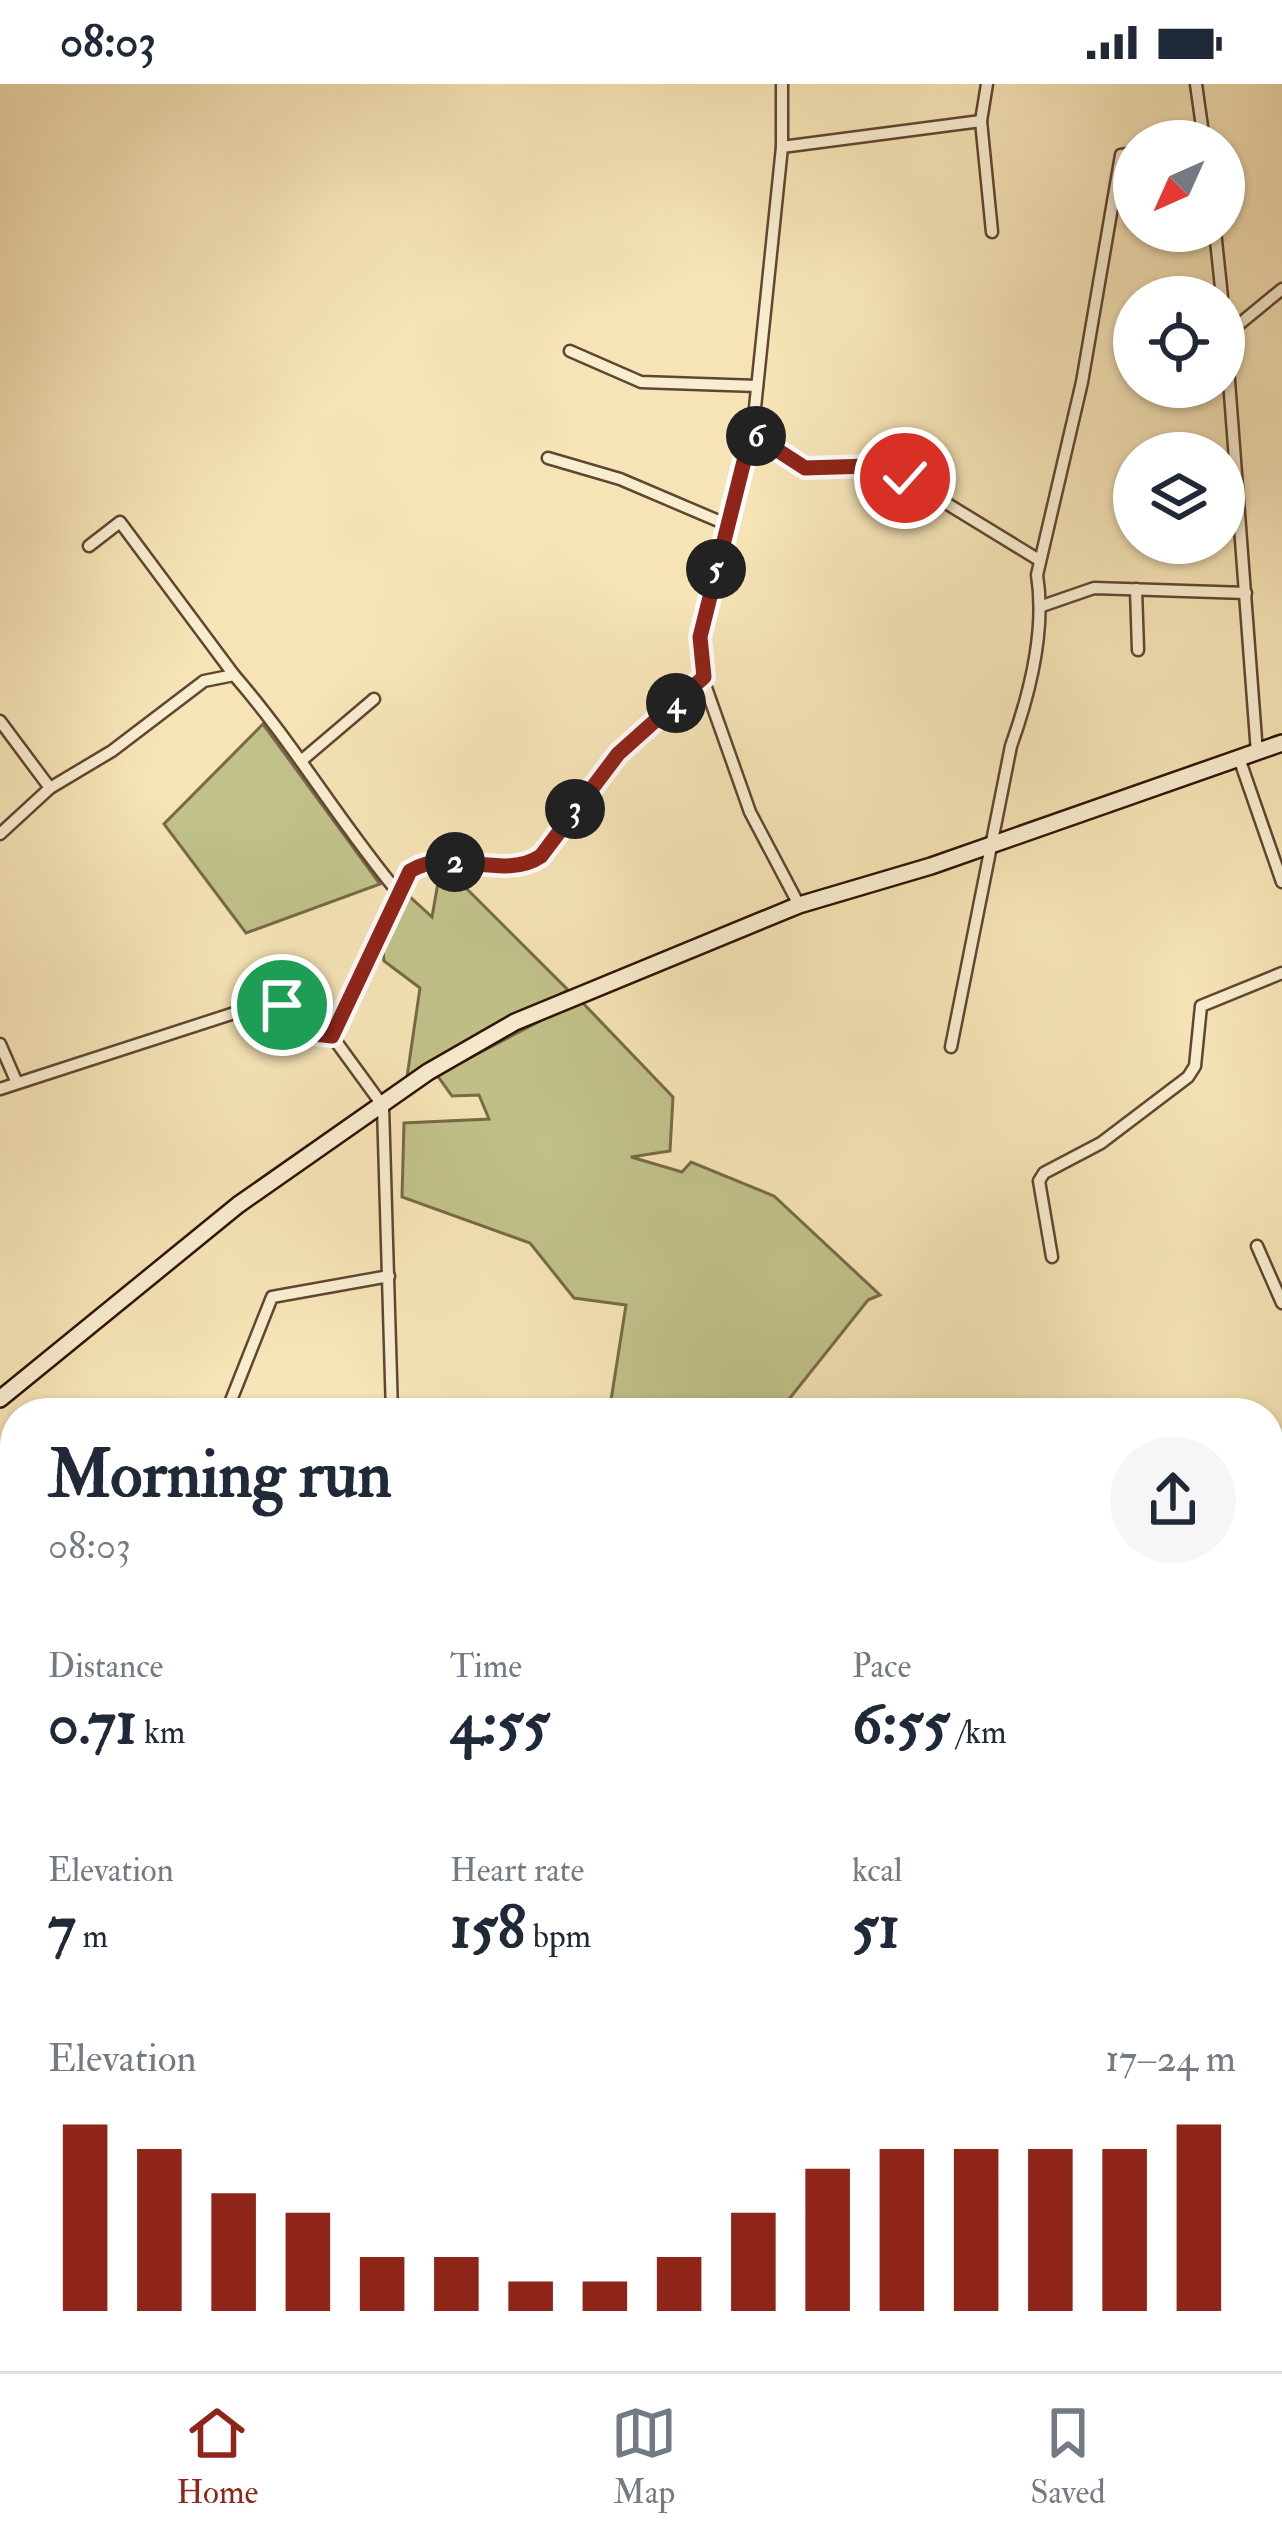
<!DOCTYPE html>
<meta charset="utf-8">
<style>
:root{--surface:#fff;--page:#f6f6f7;--text:#1f2937;--muted:#747a83;--line:#e0e1e3;--accent:#8f2418}
body{margin:0;font-family:"IM FELL Double Pica",serif;background:var(--page);color:var(--text);height:100vh;display:flex;flex-direction:column;font-size:45px;white-space:nowrap}
*{box-sizing:border-box;margin:0}
p{font-size:39px;color:var(--muted)}
.icon{flex:none;width:66px;height:66px;fill:none;stroke:currentColor;stroke-width:2;stroke-linecap:round;stroke-linejoin:round}
.map{position:relative;flex:1;overflow:hidden}
.panel{position:absolute;left:0px;top:1314px;width:1284px;height:975px;display:flex;flex-direction:column;background:var(--surface);border-radius:48px 48px 0 0;box-shadow:0 3px 9px #0004}
.panel>*{flex:none}
.needle{width:78px;rotate:225deg}
.buttons{position:absolute;left:1113px;top:36px;display:grid;gap:24px}
.buttons a{display:grid;place-items:center;width:132px;height:132px;border-radius:50%;background:var(--surface);box-shadow:0 3px 9px #0004;font-size:60px}
.pin{position:absolute;display:grid;place-items:center;width:102px;height:102px;color:#fff;margin:-51px;border:6px solid #fff;border-radius:50%;box-shadow:0 3px 12px #0007}
.km{position:absolute;width:60px;height:60px;margin:-30px;border-radius:50%;background:#222;color:#fff;font-size:33px;line-height:60px;text-align:center}
.round{display:grid;place-items:center;flex:none;width:126px;height:126px;border-radius:63px;background:var(--page)}
.headline{display:flex;align-items:center;justify-content:space-between;height:204px;padding:0 48px}
h1{font-size:66px;font-weight:700;line-height:90px}
.stats{display:grid;grid-template-columns:repeat(3,1fr);gap:18px;height:204px;padding:12px 48px}
.stats div{display:grid;align-content:center}
.stats b{font-size:60px;font-weight:700}
.stats small{font-size:33px;font-weight:400}
.stats p{font-size:33px}
.chart{height:336px;padding:24px 48px}
.chart p{display:flex;justify-content:space-between}
.chart svg{width:100%;height:216px;margin-top:12px;stroke:var(--accent);stroke-width:6}
.status{display:flex;justify-content:space-between;align-items:center;height:84px;padding:0 60px;background:var(--surface);direction:ltr}
.status svg{height:33px;fill:currentColor}
.dock{display:flex;justify-content:space-around;align-items:center;height:168px;border-top:3px solid var(--line);background:var(--surface);font-size:33px;color:var(--muted)}
.dock a{display:grid;justify-items:center;gap:6px}
.dock .on{color:var(--accent)}
.map>svg:first-child{display:block}
.green{fill:#c1c28a;stroke:#786a48;stroke-width:3}
.lines{fill:none;stroke-linecap:round;stroke-linejoin:round}
.street-casing{stroke:#604631;stroke-width:15}
.secondary-casing{stroke:#2e1205;stroke-width:20}
.street{stroke:#f9edd0;stroke-width:10}
.secondary{stroke:#f9edd0;stroke-width:15}
.route-casing{stroke:#fff;stroke-width:24}
.route{stroke:#8f2418;stroke-width:15}
</style>
<div class="status"><b>08:03</b><svg viewBox="0 0 49 12"><path d="M0 12V9h3v3zM5 12V6h3v6zM10 12V3h3v9zM15 12V0h3v12zM26 1h20v11H26zM47 4h2v5h-2z"/></svg></div>
<div class="map">
<svg width="1282" height="2287" viewBox="0 0 1282 2287">
<rect width="100%" height="100%" fill="#f6e4b6"/>
<filter id="stains"><feTurbulence type="fractalNoise" baseFrequency=".00167" numOctaves="4"/><feColorMatrix values="0 0 0 0 .2 0 0 0 0 .09 0 0 0 0 .02 0 0 0 .5 -.17"/></filter>
<radialGradient id="worn" r=".72"><stop offset=".6" stop-color="#630" stop-opacity="0"/><stop offset="1" stop-color="#630" stop-opacity=".3"/></radialGradient>
<!-- green -->
<g class="green">
<path d="M263,640l117,160 -134,49 -82,-109z"/>
<path d="M440,787l14,5 114,114 -161,87 13,-89 -36,-27 -1,-12 26,-53 23,21z"/>
<path d="M580,916l93,97 -3,54 -39,6 51,15 9,-10 83,34 106,99 -12,5 -90,113h-169l17,-108 -52,-7 -44,-55 -128,-46 2,-74 85,-4 -10,-24 -27,1 -15,-21z"/>
</g>
<g class="lines">
<!-- street casing -->
<g class="street-casing">
<g id="street">
<path d="M782,0v63l-29,280 -53,210 4,45 46,130 49,93"/>
<path d="M987,0l-6,37 11,111"/>
<path d="M1196,0l8,57"/>
<path d="M782,63l199,-26"/>
<path d="M1215,147l7,66"/>
<path d="M1224,230l33,439"/>
<path d="M1226,251l56,-46"/>
<path d="M570,267l71,31 116,4"/>
<path d="M751,349l54,35 63,-2 37,12 134,82"/>
<path d="M548,374l72,21 108,46"/>
<path d="M1136,505l2,61"/>
<path d="M1042,522l52,-18 152,5"/>
<path d="M234,591c61,70 107,150 167,221"/>
<path d="M0,637l50,67 -50,46"/>
<path d="M1239,674l43,124"/>
<path d="M301,677l73,-62"/>
<path d="M50,704l62,-37 92,-70 30,-6 -114,-153 -31,24"/>
<path d="M332,952l51,70 9,307"/>
<path d="M0,960l17,39"/>
<path d="M951,963l60,-301c19,-53 35,-116 26,-171l45,-193 39,-227 13,-2"/>
<path d="M0,1005l256,-83 26,-1 32,29 18,2 78,-165c40,-25 92,10 131,-15l77,-102 86,-77"/>
<path d="M1257,1162l25,57"/>
<path d="M1052,1173l-13,-76 5,-8 57,-30 87,-66 7,-11 6,-60 81,-33"/>
<path d="M226,1329l46,-116 117,-21"/>
<path d="M1269,1392l13,1"/>
<path d="M1269,1527l13,-1"/>
<path d="M1276,1630l6,49"/>
<path d="M1269,1708h13"/>
<path d="M0,2185l15,3"/>
<path d="M390,2287l1,-13"/>
</g>
</g>
<!-- secondary casing -->
<g class="secondary-casing">
<path id="secondary" d="M0,1315l238,-194 190,-133 87,-50 284,-117 132,-39 351,-123"/>
</g>
<!-- street -->
<use href="#street" class="street"/>
<!-- secondary -->
<use href="#secondary" class="secondary"/>
</g>
<g class="lines">
<!-- route casing -->
<g class="route-casing">
<path id="route" d="M282,921l32,29 18,2 78,-165c40,-25 93,11 131,-15l77,-102 86,-77 -4,-40 51,-204 54,35 63,-2 37,12"/>
</g>
<!-- route -->
<use href="#route" class="route"/>
</g>
<rect width="100%" height="100%" filter="url(#stains)"/>
<rect width="100%" height="100%" fill="url(#worn)"/>
</svg>
<div class="buttons">
<a><svg class="needle" viewBox="-14 -14 28 28"><path d="M0-13l5 13h-10z" fill="#e53935"/><path d="M0 13l5-13h-10z" fill="#747a83"/></svg></a>
<a><svg class="icon" aria-label="locate" viewBox="0 0 24 24"><circle cx="12" cy="12" r="6"/><path d="M12 2v4M12 18v4M2 12h4M18 12h4"/></svg></a>
<a><svg class="icon" aria-label="layers" viewBox="0 0 24 24"><path d="M12 4l9 5-9 5-9-5zM3 14l9 5 9-5"/></svg></a>
</div>
<div class="pin" style="left:282px;top:921px;background:#1e9e55"><svg class="icon" aria-label="arrive" viewBox="0 0 24 24"><path d="M6 21V4h12l-3 4 3 4H6"/></svg></div>
<div class="pin" style="left:905px;top:394px;background:#d93025"><svg class="icon" aria-label="check" viewBox="0 0 24 24"><path d="M5 12l5 5 9-10"/></svg></div>
<b class="km" style="left:455px;top:778px">2</b>
<b class="km" style="left:575px;top:725px">3</b>
<b class="km" style="left:676px;top:619px">4</b>
<b class="km" style="left:716px;top:485px">5</b>
<b class="km" style="left:756px;top:352px">6</b>
<section class="panel">
<div class="headline"><div><h1>Morning run</h1><p>08:03</p></div><a class="round"><svg class="icon" aria-label="share" viewBox="0 0 24 24"><path d="M12 15V3M7 8l5-5 5 5M5 13v7h14v-7"/></svg></a></div>
<div class="stats">
<div><p>Distance</p><b>0.71<small> km</small></b></div>
<div><p>Time</p><b>4:55</b></div>
<div><p>Pace</p><b>6:55<small> /km</small></b></div>
</div>
<div class="stats">
<div><p>Elevation</p><b>7<small> m</small></b></div>
<div><p>Heart rate</p><b>158<small> bpm</small></b></div>
<div><p>kcal</p><b>51</b></div>
</div>
<div class="chart"><p><span>Elevation</span>17–24 m</p>
<svg viewBox="0 0 160 44" preserveAspectRatio="none"><path d="M5 44V6M15 44V11M25 44V20M35 44V24M45 44V33M55 44V33M65 44V38M75 44V38M85 44V33M95 44V24M105 44V15M115 44V11M125 44V11M135 44V11M145 44V11M155 44V6"/></svg>
</div>
</section>
</div>
<nav class="dock">
<a class="on"><svg class="icon" aria-label="home" viewBox="0 0 24 24"><path d="M3 11l9-7 9 7M6 9v11h12V9"/></svg>Home</a>
<a><svg class="icon" aria-label="map" viewBox="0 0 24 24"><path d="M3 6l6-2 6 2 6-2v14l-6 2-6-2-6 2zM9 4v14M15 6v14"/></svg>Map</a>
<a><svg class="icon" aria-label="saved" viewBox="0 0 24 24"><path d="M7 4h10v16l-5-4-5 4z"/></svg>Saved</a>
</nav>
